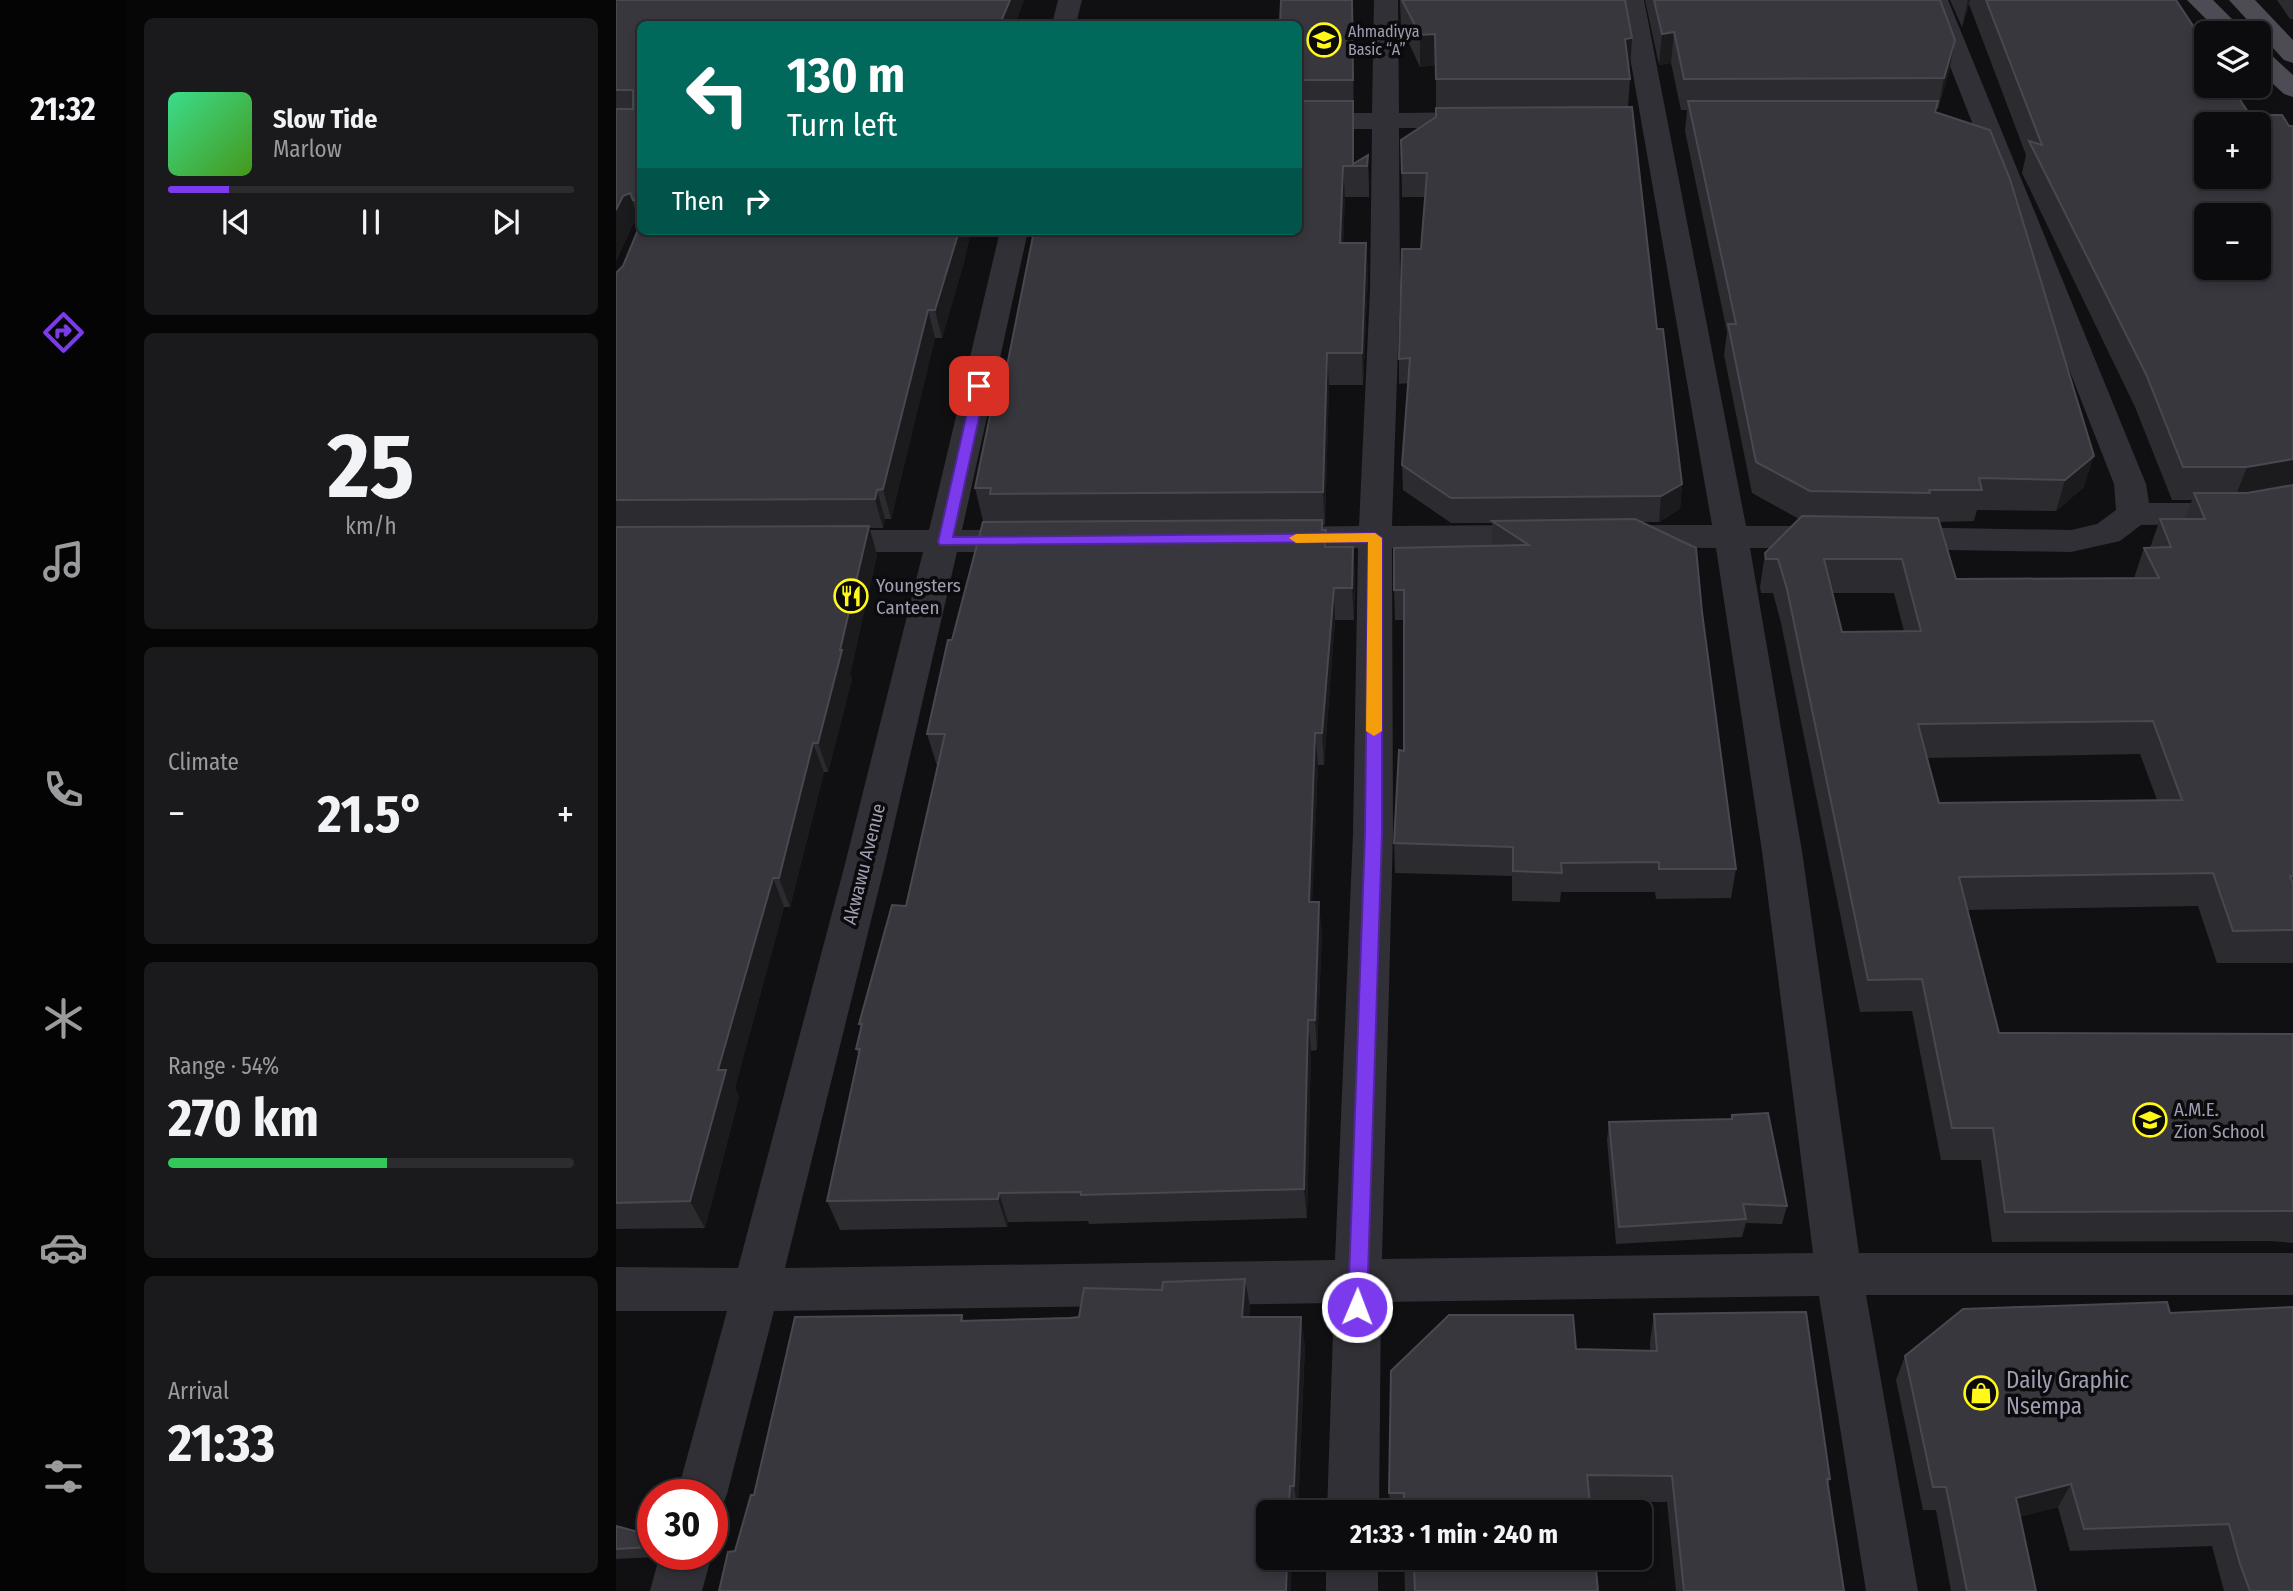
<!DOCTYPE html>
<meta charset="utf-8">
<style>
:root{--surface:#0c0b0d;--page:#1a191b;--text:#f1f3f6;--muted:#9a9b9d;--line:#2c2b2e;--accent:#7c3aed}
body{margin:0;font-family:"Fira Sans Condensed",sans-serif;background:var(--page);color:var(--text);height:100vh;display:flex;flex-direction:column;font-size:26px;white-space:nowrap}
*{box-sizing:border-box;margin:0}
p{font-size:23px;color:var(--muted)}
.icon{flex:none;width:38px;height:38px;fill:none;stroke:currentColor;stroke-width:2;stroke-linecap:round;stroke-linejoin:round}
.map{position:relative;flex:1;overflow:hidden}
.side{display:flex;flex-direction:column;gap:18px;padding:18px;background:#070607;width:490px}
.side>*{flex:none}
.guide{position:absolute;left:21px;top:21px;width:665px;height:214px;border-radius:10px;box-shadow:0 4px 10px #0003,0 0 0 2px var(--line);background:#00695c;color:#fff;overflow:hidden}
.fabs{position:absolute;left:1578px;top:21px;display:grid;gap:14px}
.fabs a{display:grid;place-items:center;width:77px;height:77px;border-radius:10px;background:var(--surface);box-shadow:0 4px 10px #0003,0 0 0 2px var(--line);font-size:35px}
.speed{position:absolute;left:21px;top:1479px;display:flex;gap:14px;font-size:35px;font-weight:700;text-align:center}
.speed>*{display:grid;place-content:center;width:91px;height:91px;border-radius:50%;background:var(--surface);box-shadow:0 4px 10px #0003,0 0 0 2px var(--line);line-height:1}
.speed .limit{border:10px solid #d22;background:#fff;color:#111}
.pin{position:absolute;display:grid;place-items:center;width:60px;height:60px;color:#fff;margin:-30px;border-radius:14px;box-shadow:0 4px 10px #0006}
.me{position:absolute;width:77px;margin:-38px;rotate:1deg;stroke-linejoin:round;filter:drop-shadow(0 0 5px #0008)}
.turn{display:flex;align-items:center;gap:24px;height:147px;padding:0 35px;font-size:32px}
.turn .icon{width:91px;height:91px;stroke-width:2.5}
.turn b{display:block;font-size:49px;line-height:60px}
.then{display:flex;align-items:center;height:66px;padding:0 35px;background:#0003;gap:14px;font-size:26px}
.big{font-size:52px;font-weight:700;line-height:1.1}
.side .card{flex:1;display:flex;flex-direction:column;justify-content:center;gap:10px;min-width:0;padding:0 24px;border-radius:10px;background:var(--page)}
.side .dial{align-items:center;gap:0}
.dial b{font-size:91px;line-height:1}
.song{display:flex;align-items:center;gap:21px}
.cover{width:84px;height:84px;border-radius:10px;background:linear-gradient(135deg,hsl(150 70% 55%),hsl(100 70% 35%))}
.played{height:7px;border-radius:4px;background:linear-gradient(90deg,var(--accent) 15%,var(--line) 15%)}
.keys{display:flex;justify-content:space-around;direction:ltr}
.heat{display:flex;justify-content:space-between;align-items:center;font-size:38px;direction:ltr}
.charge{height:10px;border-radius:5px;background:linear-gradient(90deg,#34c759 54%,var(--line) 0)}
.trip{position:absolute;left:640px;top:1500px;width:396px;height:70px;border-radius:10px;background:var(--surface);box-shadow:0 4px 10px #0003,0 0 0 2px var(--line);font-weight:700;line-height:70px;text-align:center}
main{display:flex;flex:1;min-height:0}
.menu{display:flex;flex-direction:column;width:126px;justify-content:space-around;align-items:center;background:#050405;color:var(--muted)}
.menu .icon{width:49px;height:49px}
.menu .selected{color:var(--accent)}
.menu b{font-size:32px;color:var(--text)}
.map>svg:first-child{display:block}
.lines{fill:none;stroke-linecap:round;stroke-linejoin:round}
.minor{fill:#313036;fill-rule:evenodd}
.major{fill:#4d4c55;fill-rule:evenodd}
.wall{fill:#2c2b2f;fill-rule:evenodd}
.shaded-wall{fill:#1b1a1d}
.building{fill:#38373d;stroke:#484850;stroke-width:2;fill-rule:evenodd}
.route{fill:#7c3aed;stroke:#51269a;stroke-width:2}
.slow{fill:#f59e0b}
.labels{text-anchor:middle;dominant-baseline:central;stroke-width:7;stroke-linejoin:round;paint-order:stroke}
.far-poi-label{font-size:16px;fill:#9f9fb3;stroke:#0b0a0c;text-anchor:start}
.poi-label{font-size:19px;fill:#9f9fb3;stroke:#0b0a0c;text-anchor:start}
.street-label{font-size:19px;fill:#9f9fb3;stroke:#0b0a0c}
.near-poi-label{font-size:23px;fill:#9f9fb3;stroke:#0b0a0c;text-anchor:start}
</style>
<main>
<nav class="menu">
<b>21:32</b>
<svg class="icon selected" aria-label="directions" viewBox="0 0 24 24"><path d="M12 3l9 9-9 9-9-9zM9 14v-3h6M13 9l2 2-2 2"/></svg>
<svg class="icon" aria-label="music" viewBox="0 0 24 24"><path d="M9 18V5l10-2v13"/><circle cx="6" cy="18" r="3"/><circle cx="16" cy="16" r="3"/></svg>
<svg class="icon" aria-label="phone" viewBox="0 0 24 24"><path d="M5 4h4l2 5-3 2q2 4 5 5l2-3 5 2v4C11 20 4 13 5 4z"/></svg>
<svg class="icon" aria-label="climate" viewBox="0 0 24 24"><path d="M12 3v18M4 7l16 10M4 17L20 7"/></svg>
<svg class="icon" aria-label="car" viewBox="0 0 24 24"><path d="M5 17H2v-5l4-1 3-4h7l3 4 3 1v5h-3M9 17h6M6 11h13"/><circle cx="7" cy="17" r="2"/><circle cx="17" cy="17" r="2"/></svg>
<svg class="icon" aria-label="filters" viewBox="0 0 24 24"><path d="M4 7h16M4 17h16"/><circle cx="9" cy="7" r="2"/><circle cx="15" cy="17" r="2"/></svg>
</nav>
<section class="side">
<div class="card">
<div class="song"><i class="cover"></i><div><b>Slow Tide</b><p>Marlow</p></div></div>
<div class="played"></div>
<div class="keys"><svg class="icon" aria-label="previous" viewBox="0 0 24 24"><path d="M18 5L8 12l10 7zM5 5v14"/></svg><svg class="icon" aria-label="pause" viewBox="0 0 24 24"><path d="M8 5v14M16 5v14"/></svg><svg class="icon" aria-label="next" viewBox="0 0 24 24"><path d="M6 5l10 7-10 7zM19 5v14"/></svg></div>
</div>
<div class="card dial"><b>25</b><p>km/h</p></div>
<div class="card"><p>Climate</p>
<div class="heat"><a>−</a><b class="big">21.5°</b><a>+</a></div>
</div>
<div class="card"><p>Range · 54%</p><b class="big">270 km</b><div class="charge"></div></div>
<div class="card"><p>Arrival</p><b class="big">21:33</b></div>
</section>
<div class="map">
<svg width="1677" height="1591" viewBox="0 0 1677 1591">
<rect width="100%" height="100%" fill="#100f11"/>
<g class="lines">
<g class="minor">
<polygon points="442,0 466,0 460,24 436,24"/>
<polygon points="758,0 782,0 783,113 867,112 876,114 880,120 876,126 867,128 783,128 784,289 776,526 929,525 941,528 946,536 941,544 929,547 776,548 777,833 766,1259 1197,1253 1146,851 1100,548 1000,547 988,544 983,536 988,528 1000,525 1096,525 1004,0 1028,0 1130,526 1219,526 1231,529 1236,537 1231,545 1219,548 1134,548 1186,851 1243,1253 1677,1253 1677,1295 1250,1295 1302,1591 1250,1591 1203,1296 765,1302 763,1512 711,1512 718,1303 158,1311 111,1494 104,1512 96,1515 96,1494 61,1494 111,1311 0,1311 0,1267 122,1268 229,864 307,552 205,552 193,549 188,541 193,533 205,530 313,530 384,231 412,231 346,530 414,530 426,533 431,541 426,549 414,552 341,552 269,864 169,1268 719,1260 737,833 742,548 660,549 648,546 643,538 648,530 660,527 743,526 754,289 756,129 682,129 682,113 756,113"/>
<polygon points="1308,0 1332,0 1530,484 1533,503 1618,503 1677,492 1677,514 1618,524 1525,525 1504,541 1455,552 1276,549 1264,546 1259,538 1264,530 1276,527 1455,530 1481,524 1500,510 1498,484"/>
<polygon points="44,1554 96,1554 86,1591 34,1591"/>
<rect x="710" y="1558" width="52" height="33"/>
</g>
<g class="major">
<polygon points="1571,0 1597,0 1630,33 1604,33"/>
<polygon points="1613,0 1639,0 1677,40 1677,63 1668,60"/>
<polygon points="1643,49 1652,52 1677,75 1677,97 1668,94 1643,71"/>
</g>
</g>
<g class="wall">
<polygon points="0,0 408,0 399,24 24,24 24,224 23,221 17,224 0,261"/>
<polygon points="665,0 737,0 738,163 752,155 753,186 753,197 729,197 727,243 750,243 752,274 747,385 713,385 709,525 706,525 707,530 710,530 712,547 737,547 739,579 738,620 719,620 708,765 702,765 696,902 706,933 701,1050 695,1051 691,1218 473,1224 472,1221 392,1222 391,1227 224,1230 211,1201 243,1056 240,1049 245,1029 243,1024 290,906 322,766 321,766 311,734 336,640 380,522 380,521 367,521 359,488 383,406 682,231 682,24"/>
<polygon points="784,0 1009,0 1016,38 1013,70 1014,79 1012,107 1041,329 1066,484 1064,509 1043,522 1024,522 1086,612 1120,869 1115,898 1040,899 1039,892 945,892 944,902 896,901 896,876 779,873 778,843 788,751 788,620 779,620 778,590 876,546 876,523 835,523 787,490 786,465 792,383 783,384 783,359 805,249 809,197 786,197 785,140 820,117 820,65 804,67 785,26"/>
<path d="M1029 0H1324L1339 40 1333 71 1322 109H1320V112L1468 487 1440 511 1361 510 1358 521 1323 522 1340 579 1518 578 1528 548H1534L1544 519H1569L1576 500H1556L1519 407 1406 173 1410 155 1353 4 1346 27 1334 0H1560L1634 115 1673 126H1677V963H1601L1582 906 1351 910 1383 1033 1677 1034V1243L1654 1241 1376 1242 1365 1160H1325L1296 1011 1244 1012 1165 623 1157 593H1145L1144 587 1149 553 1183 519 1136 493 1108 355 1111 332 1069 131 1071 110H1065L1055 63 1043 65ZM1216 593H1278L1288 631 1226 632ZM1524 754 1541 800 1323 803 1311 758Z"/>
<polygon points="1661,0 1677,0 1677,19 1674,19"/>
<polygon points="24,231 355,231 348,262 326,338 319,338 275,519 269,519 267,528 253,528 261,555 234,674 236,679 212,772 208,772 174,907 168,907 119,1088 123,1097 89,1228 0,1229 0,273 7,266"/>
<polygon points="1116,1115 1171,1206 1166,1224 1130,1223 1126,1237 1000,1244 991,1140 993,1122 1115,1119"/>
<polygon points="629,1279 634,1307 633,1317 689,1345 682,1511 653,1512 119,1551 138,1495 346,1315 348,1320 463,1317 546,1290"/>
<polygon points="1554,1313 1677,1591 1608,1591 1596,1546 1454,1551 1442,1507 1404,1517 1420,1591 1335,1591 1320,1510 1307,1510 1280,1380 1289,1356"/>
<polygon points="1038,1314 1214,1479 1212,1485 1228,1591 1060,1591 1051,1502 974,1502 975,1512 775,1512 773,1493 960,1349 1034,1351 1034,1342"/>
<polygon points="0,1526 37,1536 37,1554 42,1554 40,1557 0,1559"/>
<polygon points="788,1558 982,1591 789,1591"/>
</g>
<g class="shaded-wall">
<polygon points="394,0 408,0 399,24 384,24"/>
<polygon points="736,0 737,0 738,110 737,80"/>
<polygon points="1352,0 1354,0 1346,27"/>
<polygon points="1058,32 1055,63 1043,65 1046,34"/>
<polygon points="819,34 820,65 804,67 804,35"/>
<polygon points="1016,38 1014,70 1007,71 1009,39"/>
<polygon points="1339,40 1333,71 1322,109 1328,78"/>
<polygon points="737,101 738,132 738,166 737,166"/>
<polygon points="727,166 729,197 726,275 724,243"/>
<polygon points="14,193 23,221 17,224 0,261 0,210 7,196"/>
<polygon points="343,231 355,231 348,262 326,338 319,310"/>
<polygon points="750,243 752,274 747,385 746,353"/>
<polygon points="312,310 319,338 275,519 267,489"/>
<polygon points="711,353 713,385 709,525 707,492"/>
<polygon points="1478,456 1468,487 1440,511 1449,480"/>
<polygon points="1677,459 1677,490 1618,500 1631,467"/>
<polygon points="1066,484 1064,509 1043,522 1045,496"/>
<polygon points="261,490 269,519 267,528 259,499"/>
<polygon points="253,526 261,555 234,674 236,679 212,772 202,743"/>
<polygon points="737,547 739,579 738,620 736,588"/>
<polygon points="718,588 719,620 708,765 706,733"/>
<polygon points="699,733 702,765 695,933 693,902"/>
<polygon points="197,743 208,772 174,907 163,878"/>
<polygon points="157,878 168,907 119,1088 123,1097 89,1228 74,1201 102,1070"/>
<polygon points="703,902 706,933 701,1050 699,1020"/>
<polygon points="692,1020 695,1051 691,1218 688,1189"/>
<polygon points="383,1193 392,1222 391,1227 382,1199"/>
<polygon points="629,1279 634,1307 631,1345 626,1317"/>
<polygon points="685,1317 689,1345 682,1511 678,1486"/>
<polygon points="1455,1484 1442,1507 1388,1521 1400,1498"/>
<polygon points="674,1486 678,1512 673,1512"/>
<polygon points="35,1542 37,1545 37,1553 33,1547"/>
<polygon points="671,1558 676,1558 675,1591 670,1591"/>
</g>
<g class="building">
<polygon points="0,0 394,0 384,24 24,24 24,201 17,200 14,193 7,196 0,210 0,109 17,109 17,90 0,90"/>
<polygon points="665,0 736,0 737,80 682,80 682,24 664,24"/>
<polygon points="786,0 1009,0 1016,38 1009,39 1014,79 820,79 819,34 804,35"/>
<polygon points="1038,0 1324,0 1339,40 1328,78 1068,79 1058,32 1046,34"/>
<path d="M1370 0H1560L1591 47V86H1615L1634 115H1666L1673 126H1677V459L1631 467H1567L1530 374 1413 141 1426 145ZM1591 124H1643V177H1591ZM1591 215H1643V268H1591Z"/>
<polygon points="682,101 737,101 737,164 752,155 751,166 727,166 724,243 750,243 746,353 711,353 707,492 374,494 375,488 359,488 376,406 383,406 418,231 682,231"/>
<polygon points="1072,101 1322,101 1319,112 1374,130 1394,179 1478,456 1449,480 1363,478 1366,490 1313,490 1314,493 1194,491 1140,462 1112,324 1120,324"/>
<polygon points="1016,107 1041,329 1047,329 1066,484 1045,496 835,498 786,465 794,358 783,359 786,249 805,249 811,173 786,173 785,140 820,117 820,108"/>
<polygon points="24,225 24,231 343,231 319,310 312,310 267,489 261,490 259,499 0,500 0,273 7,266"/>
<path d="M1677 485V876H1674L1677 883V930L1617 931 1597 873 1343 877 1383 1033 1677 1034V1211L1389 1212 1377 1128H1336L1306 979 1252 980 1171 589 1162 559H1150L1149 553 1186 516 1322 518 1340 579 1543 578 1528 548 1555 547 1544 519H1589L1578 493H1631ZM1208 559H1286L1305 631 1226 632ZM1537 721 1566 800 1323 803 1302 724Z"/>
<polygon points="1019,519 1080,548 1086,612 1120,869 1043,869 1043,862 945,863 946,873 897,871 897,847 778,843 783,750 788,751 788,590 778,590 778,548 913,545 876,521"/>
<polygon points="706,520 706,530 710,530 709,547 737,547 736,588 718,588 706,733 699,733 693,902 703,902 699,1020 692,1020 688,1189 465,1195 465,1192 383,1193 382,1199 211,1201 244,1049 240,1049 246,1024 243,1024 276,905 290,906 329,734 311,734 332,640 336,640 367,522"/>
<polygon points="253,526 224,650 226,650 202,743 197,743 163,878 157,878 102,1070 110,1070 74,1201 0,1203 0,527"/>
<polygon points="1152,1113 1171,1206 1127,1204 1130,1219 1003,1227 993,1122 1116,1119 1116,1115"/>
<polygon points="629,1279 626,1317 685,1317 678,1486 674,1486 673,1512 653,1512 653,1558 671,1558 670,1591 103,1591 112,1552 119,1551 135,1495 138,1495 179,1317 346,1315 345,1321 454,1318 463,1317 468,1288 546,1290 547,1282"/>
<polygon points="1551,1302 1554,1313 1677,1307 1677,1591 1634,1591 1624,1564 1613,1524 1468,1529 1455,1484 1400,1498 1420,1591 1351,1591 1330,1487 1317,1487 1289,1356 1347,1309"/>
<polygon points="1190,1312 1214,1479 1211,1479 1228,1591 1068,1591 1056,1476 971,1475 975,1512 788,1512 788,1493 773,1493 775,1371 833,1315 957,1315 960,1349 1041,1351 1038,1314"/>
<polygon points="0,1526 37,1536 37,1542 35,1542 33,1547 0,1549"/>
<polygon points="788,1558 979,1558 982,1591 799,1591 798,1566 788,1567"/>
</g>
<polygon class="route" points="363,383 370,386 337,537 759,533 766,538 766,833 751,1307 748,1313 741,1316 735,1313 732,1307 749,833 752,542 324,545 322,542 357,386"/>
<polygon class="slow" points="759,533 766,538 766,731 758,736 750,731 752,542 680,543 673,538 680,534"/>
<defs>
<symbol id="school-ring" viewBox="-11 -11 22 22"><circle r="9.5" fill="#0b0a0c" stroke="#fff819" stroke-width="1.5"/><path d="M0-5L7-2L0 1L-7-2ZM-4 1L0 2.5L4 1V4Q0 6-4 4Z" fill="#fff819"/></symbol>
<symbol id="restaurant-ring" viewBox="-11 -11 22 22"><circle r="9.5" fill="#0b0a0c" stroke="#fff819" stroke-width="1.5"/><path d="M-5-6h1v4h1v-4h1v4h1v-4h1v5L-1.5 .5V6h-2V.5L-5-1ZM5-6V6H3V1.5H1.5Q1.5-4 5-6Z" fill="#fff819"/></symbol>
<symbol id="shop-ring" viewBox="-11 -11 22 22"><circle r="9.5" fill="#0b0a0c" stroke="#fff819" stroke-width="1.5"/><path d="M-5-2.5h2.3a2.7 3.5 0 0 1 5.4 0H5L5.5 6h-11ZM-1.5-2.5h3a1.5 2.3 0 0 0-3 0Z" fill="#fff819"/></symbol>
</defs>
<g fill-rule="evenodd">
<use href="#school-ring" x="689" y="21" width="38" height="38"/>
<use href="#restaurant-ring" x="216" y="577" width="38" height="38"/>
<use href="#school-ring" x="1515" y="1101" width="38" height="38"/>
<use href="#shop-ring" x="1346" y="1374" width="38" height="38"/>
</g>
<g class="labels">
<g class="far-poi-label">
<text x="732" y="31">Ahmadiyya<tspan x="732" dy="18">Basic “A”</tspan></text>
</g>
<g class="poi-label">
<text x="260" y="585">Youngsters<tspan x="260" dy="22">Canteen</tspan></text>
<text x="1558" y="1109">A.M.E.<tspan x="1558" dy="22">Zion School</tspan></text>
</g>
<g class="street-label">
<text transform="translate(248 864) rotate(-76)">Akwawu Avenue</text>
</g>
<g class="near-poi-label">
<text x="1390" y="1380">Daily Graphic<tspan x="1390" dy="26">Nsempa</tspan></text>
</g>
</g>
</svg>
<div class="fabs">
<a><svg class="icon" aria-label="layers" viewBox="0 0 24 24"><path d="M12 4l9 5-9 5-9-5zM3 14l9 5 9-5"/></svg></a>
<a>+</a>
<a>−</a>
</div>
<div class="speed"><div class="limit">30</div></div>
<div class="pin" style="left:363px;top:386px;background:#d93025"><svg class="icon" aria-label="arrive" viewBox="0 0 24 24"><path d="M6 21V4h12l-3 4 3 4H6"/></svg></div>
<svg class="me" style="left:741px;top:1307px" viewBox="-20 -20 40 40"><circle r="17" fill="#7c3aed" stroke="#fff" stroke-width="3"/><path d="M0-11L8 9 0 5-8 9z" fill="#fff"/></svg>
<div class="trip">21:33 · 1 min · 240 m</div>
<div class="guide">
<div class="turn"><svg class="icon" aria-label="left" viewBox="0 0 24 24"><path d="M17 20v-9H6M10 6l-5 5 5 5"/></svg><div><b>130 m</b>Turn left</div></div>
<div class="then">Then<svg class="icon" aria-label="right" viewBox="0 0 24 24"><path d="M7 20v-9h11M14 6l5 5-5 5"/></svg></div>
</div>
</div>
</main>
